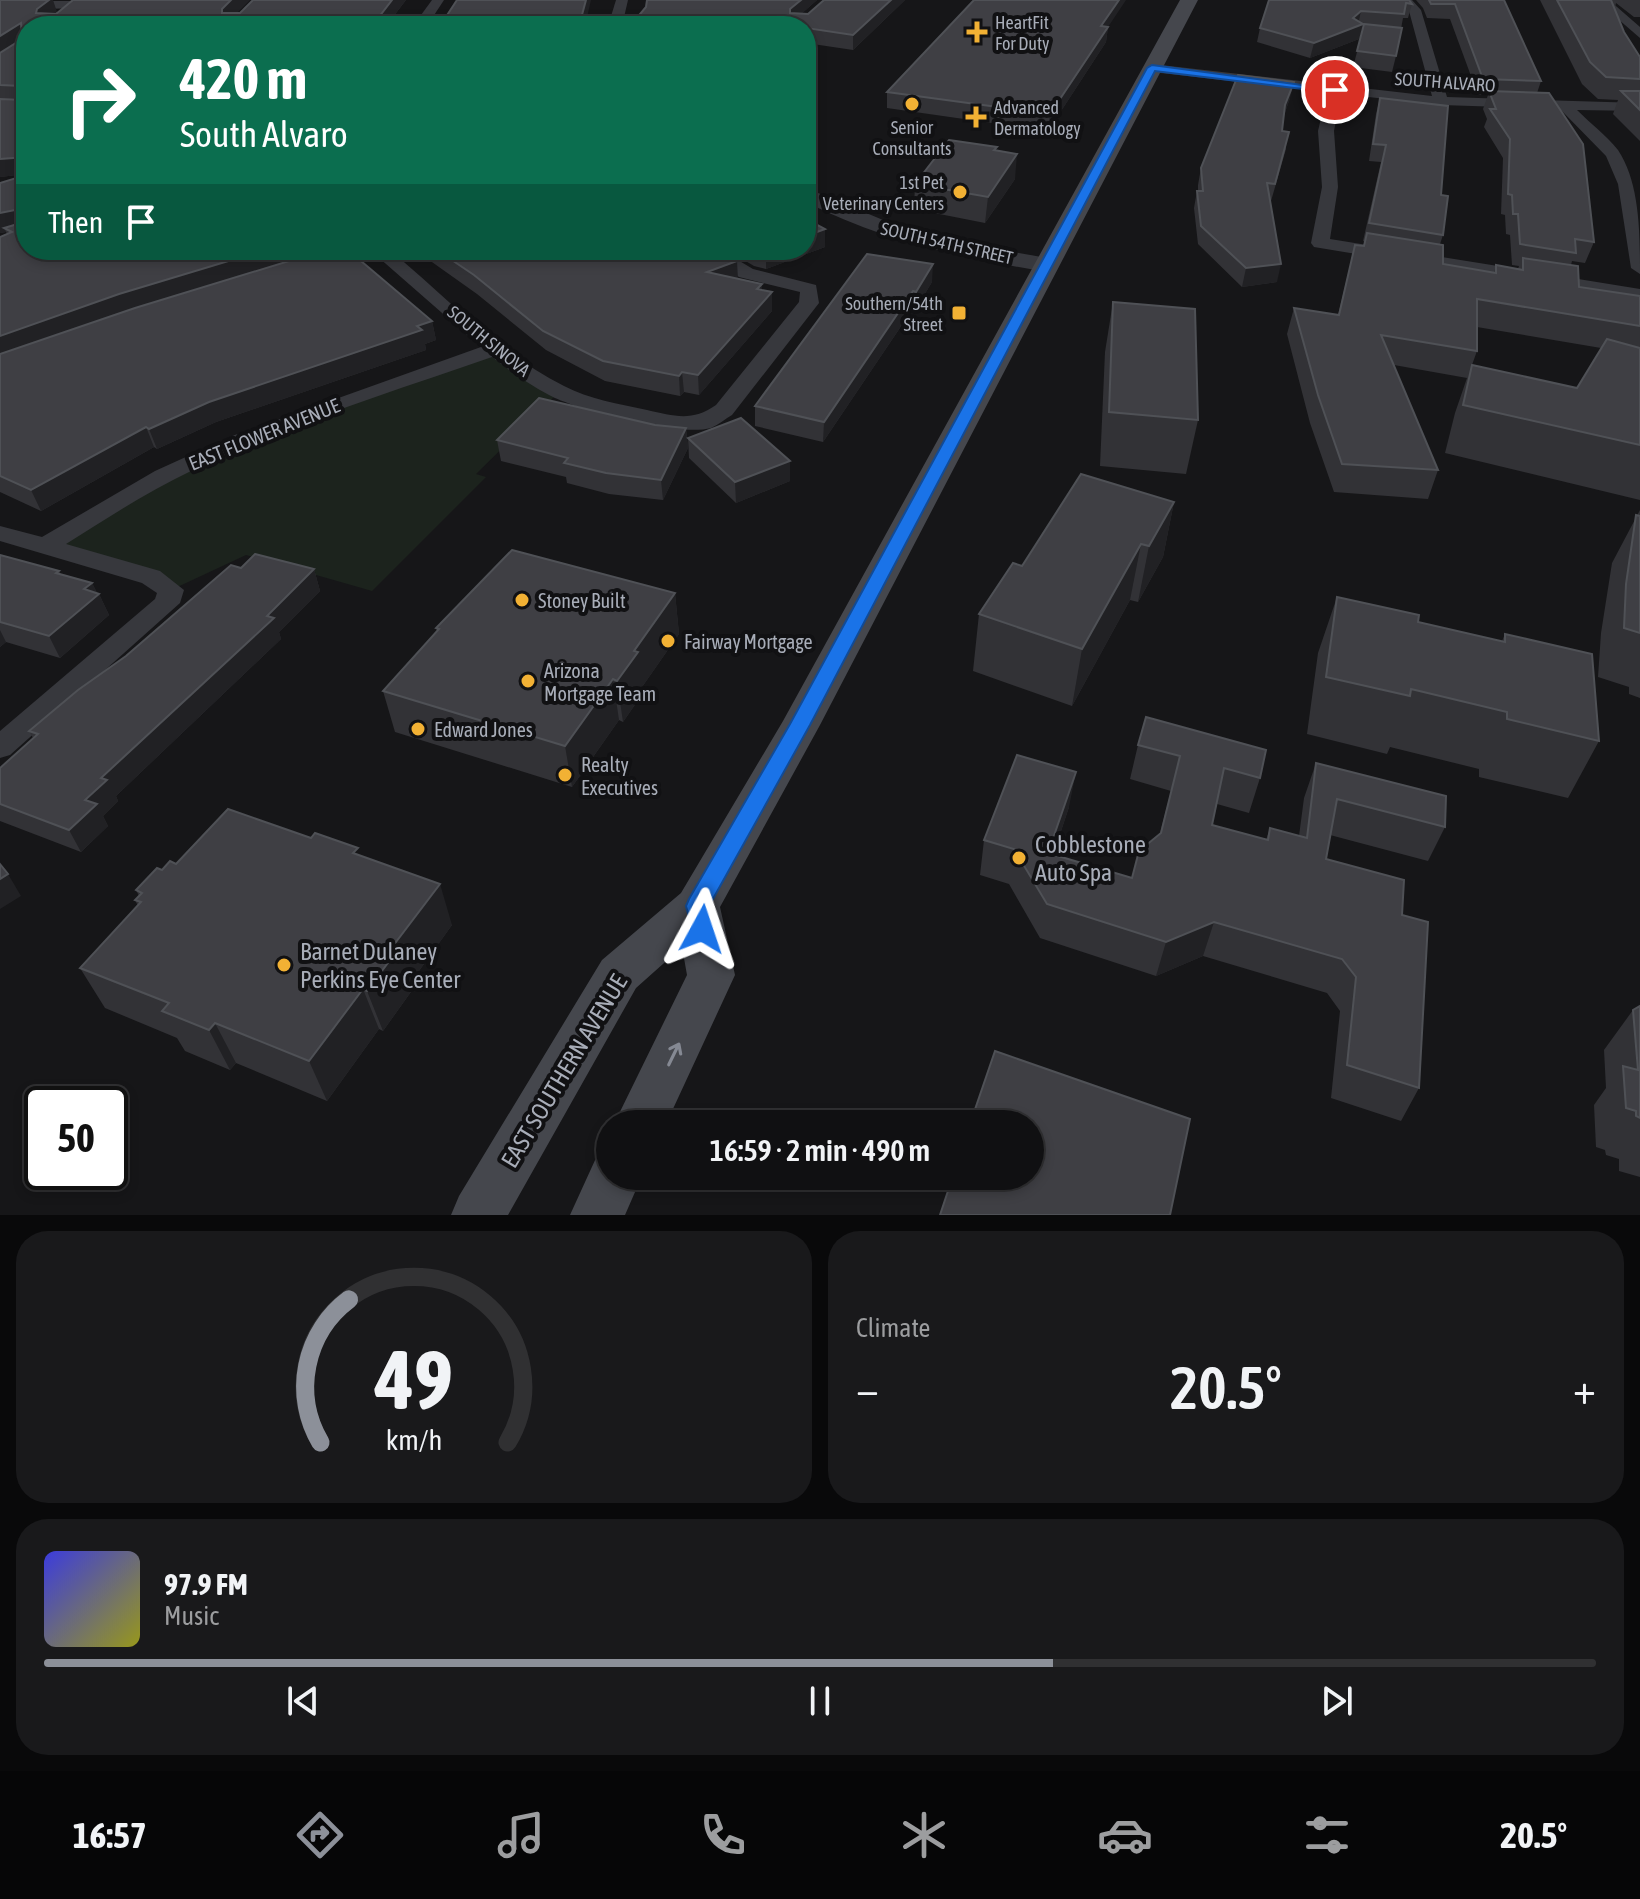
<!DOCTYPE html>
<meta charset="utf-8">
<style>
:root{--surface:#101012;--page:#19191b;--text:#f1f3f6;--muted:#9c9d9f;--line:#303032;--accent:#8c9099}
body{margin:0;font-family:"Asap Condensed",sans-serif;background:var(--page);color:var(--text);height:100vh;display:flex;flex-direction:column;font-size:30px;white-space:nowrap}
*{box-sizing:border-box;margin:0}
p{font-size:26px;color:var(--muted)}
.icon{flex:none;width:44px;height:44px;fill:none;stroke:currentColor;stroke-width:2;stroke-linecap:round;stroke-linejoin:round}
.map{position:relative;height:1215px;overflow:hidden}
.panel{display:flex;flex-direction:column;gap:16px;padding:16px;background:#09090a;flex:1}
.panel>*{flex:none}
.guide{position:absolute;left:16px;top:16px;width:800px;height:244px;border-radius:32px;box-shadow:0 4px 12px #0003,0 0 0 2px var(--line);background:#0b6e4f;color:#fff;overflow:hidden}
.speed{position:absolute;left:24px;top:1086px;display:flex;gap:16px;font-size:40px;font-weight:700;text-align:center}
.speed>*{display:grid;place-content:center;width:104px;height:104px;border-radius:50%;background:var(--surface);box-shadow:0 4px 12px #0003,0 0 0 2px var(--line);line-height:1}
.speed .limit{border:4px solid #111;border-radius:12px;background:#fff;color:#111}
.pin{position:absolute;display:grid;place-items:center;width:68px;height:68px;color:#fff;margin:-34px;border:4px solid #fff;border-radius:50%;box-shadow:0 2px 8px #0007}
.me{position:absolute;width:88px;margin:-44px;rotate:5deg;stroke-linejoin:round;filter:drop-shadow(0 0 6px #0008)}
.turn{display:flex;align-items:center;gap:28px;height:168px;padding:0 32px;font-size:36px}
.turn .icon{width:104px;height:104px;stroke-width:2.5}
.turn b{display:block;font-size:56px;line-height:68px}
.then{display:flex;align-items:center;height:76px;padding:0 32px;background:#0003;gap:16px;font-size:30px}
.big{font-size:60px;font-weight:600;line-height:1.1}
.panel .card{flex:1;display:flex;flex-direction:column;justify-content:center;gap:12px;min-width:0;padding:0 28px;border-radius:32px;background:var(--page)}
.panel .dial{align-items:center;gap:0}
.dial svg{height:208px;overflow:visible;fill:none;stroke:var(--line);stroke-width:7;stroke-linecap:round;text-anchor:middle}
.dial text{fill:var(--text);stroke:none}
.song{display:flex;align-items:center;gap:24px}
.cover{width:96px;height:96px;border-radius:12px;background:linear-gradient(135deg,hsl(240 70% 55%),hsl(60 70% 35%))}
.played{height:8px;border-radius:4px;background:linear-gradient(90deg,var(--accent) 65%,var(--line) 65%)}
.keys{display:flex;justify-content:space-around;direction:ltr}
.heat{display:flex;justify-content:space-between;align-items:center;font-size:44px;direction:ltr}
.panel .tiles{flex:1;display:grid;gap:16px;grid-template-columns:1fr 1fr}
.card:last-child{grid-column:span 2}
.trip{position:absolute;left:596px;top:1110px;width:448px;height:80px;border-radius:40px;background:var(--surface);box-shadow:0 4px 12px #0003,0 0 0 2px var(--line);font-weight:600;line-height:80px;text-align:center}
.tab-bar{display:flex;height:128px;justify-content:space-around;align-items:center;background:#060607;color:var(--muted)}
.tab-bar .icon{width:56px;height:56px}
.tab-bar .selected{color:var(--accent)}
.tab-bar b{font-size:36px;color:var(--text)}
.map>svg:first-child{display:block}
.green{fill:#1c231d}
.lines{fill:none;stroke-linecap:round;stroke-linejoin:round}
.minor{fill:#37383d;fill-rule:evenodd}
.tertiary{fill:#37383d;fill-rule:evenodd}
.secondary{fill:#45474d;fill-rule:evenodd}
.wall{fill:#323236;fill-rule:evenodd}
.shaded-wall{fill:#212124}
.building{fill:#3f3f44;stroke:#4f5156;stroke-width:2}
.oneway{stroke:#858993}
.route{fill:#1a73e8;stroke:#114b97;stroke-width:2}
.poi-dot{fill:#f2b134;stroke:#111113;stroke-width:3}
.labels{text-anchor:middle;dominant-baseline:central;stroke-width:8;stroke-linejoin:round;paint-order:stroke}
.far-poi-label{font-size:18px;fill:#a8adb8;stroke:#111113;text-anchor:start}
.far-street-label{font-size:18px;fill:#a8adb8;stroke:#111113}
.street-label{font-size:20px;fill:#a8adb8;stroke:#111113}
.poi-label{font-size:20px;fill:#a8adb8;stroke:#111113;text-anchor:start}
.near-poi-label{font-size:24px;fill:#a8adb8;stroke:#111113;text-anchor:start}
.near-street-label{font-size:24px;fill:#a8adb8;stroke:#111113}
</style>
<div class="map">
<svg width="1640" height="1215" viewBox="0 0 1640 1215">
<rect width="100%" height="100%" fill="#161618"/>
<polygon class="green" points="495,349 559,392 476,474 486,477 372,591 246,555 171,590 46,546 204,456"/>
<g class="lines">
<g class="minor">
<polygon points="432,0 444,0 427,26 413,26"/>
<polygon points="616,0 628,0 622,26 608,26"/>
<path d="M1399 0H1412L1421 10 1447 97 1640 103V111L1577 110C1590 123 1606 135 1618 150 1640 183 1640 234 1640 274L1631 268 1618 184 1606 156 1560 109 1441 105 1341 94 1334 131 1338 187 1330 239 1640 289V301L1314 247 1311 243 1322 187 1318 131 1327 92 1152 72 1145 68 1152 64 1432 96 1409 11Z"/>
<polygon points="1596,0 1609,0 1640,27 1640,38"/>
<polygon points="79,1 83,2 83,8 40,9 34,5 40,1"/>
<polygon points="341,250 369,250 366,254 318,268 309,263 312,259"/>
<path d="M370 250H390C445 296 499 354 564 386 589 399 619 404 647 410 674 416 692 422 716 405L799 302 800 292 739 277 699 250H721L753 269 816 285 819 303 732 415C725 419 718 425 711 428 678 437 579 411 549 395 528 384 510 371 492 357 392 392 289 423 193 470 149 491 107 518 66 544L160 571 184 590 180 603 10 755 0 758V731L155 599 157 593 142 583 0 541V526L42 537 155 471 232 436 481 347Z"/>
</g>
<path class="tertiary" d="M806 188 900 227 953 241 1047 258 1055 260 1058 265 1055 270 1047 272C964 258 882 241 806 202Z"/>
<g class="secondary">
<polygon points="1180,0 1198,0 820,725 720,907 735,975 666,1124 614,1124 687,975 682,947 636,988 508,1215 451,1215 459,1196 602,960 681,893 783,721"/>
<polygon points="610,1152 610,1176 642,1176 625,1215 570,1215 596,1158"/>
</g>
</g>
<g class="wall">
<polygon points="0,0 57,12 236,13 406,0 386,26 26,26 26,174 0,177"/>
<polygon points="647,0 817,0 801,14 808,14 905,0 853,50 806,43 806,26 630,26 646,7"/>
<polygon points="1269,0 1412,4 1408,18 1403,18 1396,56 1392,72 1353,67 1364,26 1362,26 1359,39 1310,58 1257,42 1260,28"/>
<path d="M1416 0H1504L1541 81 1537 93 1594 242 1585 263 1572 261 1571 265 1579 287 1640 296V500L1445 453 1455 413 1467 378 1394 365 1438 470 1428 499 1334 492 1310 423 1287 334 1294 308 1338 315 1355 245 1363 246 1365 242 1363 241 1381 162 1369 161 1376 114 1380 98 1441 195 1443 235 1440 244 1443 264 1494 272 1496 265 1518 269 1519 266 1512 265 1510 235 1506 234 1505 215 1501 214 1503 158 1484 127 1487 119 1483 109 1488 95H1478L1450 19 1427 18 1423 8ZM1477 327 1601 348 1577 388 1472 365 1477 351Z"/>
<polygon points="1540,0 1640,0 1640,17 1634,17 1616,3 1615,8 1624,32 1640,57 1640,141 1613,114 1618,100 1598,99 1582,84"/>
<polygon points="1108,27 1106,42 1048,131 887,108 887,92"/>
<polygon points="1290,98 1284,115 1282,131 1286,149 1271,201 1270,201 1277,282 1242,287 1198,244 1194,208 1197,191 1198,191 1198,185 1201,168"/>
<polygon points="997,147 996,150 1015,179 985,223 914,209 915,184"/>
<polygon points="26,175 432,321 436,340 425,344 426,350 216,422 157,449 154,447 41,511 0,492 0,237 7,234 6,232 0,233"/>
<polygon points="825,229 825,247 766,269 754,266 727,250 806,250"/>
<polygon points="415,250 720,250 738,279 762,290 772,292 772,311 699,395 684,392 680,396 605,381 546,350 477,294"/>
<polygon points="867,254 932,282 915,310 912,310 823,442 755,426 755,406"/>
<polygon points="1113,302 1198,420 1186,474 1100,466 1105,352"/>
<polygon points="655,425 686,428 688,448 663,500 609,494 567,483 566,477 501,461 497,440"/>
<polygon points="688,438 790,461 790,481 736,503 689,458"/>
<polygon points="1174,502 1163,557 1138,602 1130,600 1072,706 973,671 979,614 1022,566"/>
<polygon points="1640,510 1640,698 1629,694 1629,687 1598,677 1601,633 1612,563"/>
<polygon points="0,555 59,571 61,575 92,583 97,593 99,594 109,615 60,658 6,642 0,647"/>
<polygon points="241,568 314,569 320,591 279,632 281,639 116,796 118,801 103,816 108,826 81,852 0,821 0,768 33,738 29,731"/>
<polygon points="675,593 679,634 642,687 643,693 623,722 619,720 572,787 395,732 383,691 437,631 436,628"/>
<polygon points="1337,597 1418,622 1502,641 1505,634 1599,741 1568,798 1479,777 1479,769 1390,747 1387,754 1307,734 1318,653"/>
<polygon points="1138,745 1260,778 1249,813 1217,804 1212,825 1266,840 1270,828 1299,836 1304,798 1316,763 1445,827 1428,861 1330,835 1326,859 1402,915 1419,1088 1401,1121 1331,1098 1340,1011 1327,993 1203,956 1156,976 1040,938 1009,884 980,875 984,840 1069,807 1053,855 1132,878 1160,833 1171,791 1130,779"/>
<polygon points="361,856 452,925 411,982 413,989 383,1031 379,1029 327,1101 236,1063 230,1070 185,1051 177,1038 105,1008 80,968 138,906 135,900 139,896 136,890 176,864"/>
<polygon points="1640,1006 1640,1177 1619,1171 1619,1159 1606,1155 1605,1150 1596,1147 1594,1105 1606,1088 1604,1050 1633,1010"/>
</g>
<g class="shaded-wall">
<polygon points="49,0 53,0 57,12 42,24 36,13 37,9"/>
<polygon points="231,0 250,0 226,24 222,13 222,9"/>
<polygon points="392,0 406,0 386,26 372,26"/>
<polygon points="586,0 591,0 585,26 579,26"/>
<polygon points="801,0 817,0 790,24 790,9"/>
<polygon points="891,0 905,0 853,50 853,35"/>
<polygon points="1119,0 1126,0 1108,27 1106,42 1048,131 1050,114 1101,26"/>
<polygon points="1361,11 1358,25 1363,24 1359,39 1310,58 1314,43 1353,18"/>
<polygon points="727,18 728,26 718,26"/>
<polygon points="21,23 26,37 0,54 0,36"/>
<polygon points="1294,82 1290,98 1282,122 1285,105"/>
<polygon points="1017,154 1015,179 985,223 988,197"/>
<polygon points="26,157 26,174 0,177 0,159"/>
<polygon points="20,209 26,222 4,228 6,232 0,233 0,213"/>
<polygon points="825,229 825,247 766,269 766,251 806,250 806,236"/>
<polygon points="265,250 330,250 0,358 0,336 119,294"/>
<polygon points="737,261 738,280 707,272"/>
<polygon points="933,264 932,282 915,310 916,292"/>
<polygon points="1281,264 1277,282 1242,287 1246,268"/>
<polygon points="762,284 762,302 772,292 772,311 699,395 698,375 757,289"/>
<polygon points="913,291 912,310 823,442 824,422"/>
<polygon points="432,321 436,340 425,344 426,350 216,422 157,449 149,429 209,402"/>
<polygon points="682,372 684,392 680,396 679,376"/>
<polygon points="146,427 154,447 41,511 31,490"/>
<polygon points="686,428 688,448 663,500 661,480"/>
<polygon points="790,461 790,481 736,503 735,482"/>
<polygon points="1174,502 1163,557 1138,602 1149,546"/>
<polygon points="1141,544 1130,600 1072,706 1082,649"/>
<polygon points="314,569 320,591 279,632 281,639 116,796 118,801 103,816 108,826 81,852 69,830 85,800 101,778"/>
<polygon points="92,583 98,595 99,594 109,615 60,658 49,636 84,589"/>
<polygon points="675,593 679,634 642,687 643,693 623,722 617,681 634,651"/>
<polygon points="0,630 6,642 0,647"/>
<polygon points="613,679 619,720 572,787 565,746"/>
<polygon points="1076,772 1069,807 1042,888 1048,853"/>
<polygon points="8,874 21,896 0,909 0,879"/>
<polygon points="440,884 452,925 411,982 413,989 383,1031 367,991 393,946"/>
<polygon points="1214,922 1203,956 1156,976 1166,942"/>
<polygon points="363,989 379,1029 327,1101 309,1061"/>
<polygon points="215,1023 236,1063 230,1070 209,1030"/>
</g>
<g class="building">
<polygon points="0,0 49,0 37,9 36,13 56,14 73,0 231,0 222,9 222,13 240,13 253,0 392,0 372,26 26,26 26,157 0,159 0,99 22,100 22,86 0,85 0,53 22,39 21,23 0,36"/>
<polygon points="457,0 586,0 579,26 440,26"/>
<polygon points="647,0 801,0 790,9 790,13 808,14 824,0 891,0 853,35 806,28 806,26 787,26 727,18 718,26 630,26 646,7"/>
<polygon points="974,0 1119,0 1101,26 1108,27 1050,114 887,92"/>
<polygon points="1269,0 1409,0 1412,4 1406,3 1404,14 1361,11 1353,18 1363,24 1314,43 1260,28"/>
<polygon points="1429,0 1504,0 1541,81 1483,79 1455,4 1431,4"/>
<polygon points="1557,0 1611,0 1624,32 1640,57 1640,79 1606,77 1590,62"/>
<polygon points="1364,24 1402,28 1396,56 1357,51"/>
<polygon points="1238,75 1294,82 1285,105 1282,131 1289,132 1275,184 1267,183 1281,264 1246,268 1201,226 1197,191 1203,191 1201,168"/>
<polygon points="1489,91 1549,93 1583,144 1594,242 1575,239 1576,253 1520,244 1518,214 1513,214 1512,195 1508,194 1510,139 1490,109 1496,109"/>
<polygon points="1621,91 1640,91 1640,110"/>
<polygon points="1380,98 1448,106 1441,195 1448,196 1443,235 1369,223 1386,145 1373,144"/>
<polygon points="949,140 997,147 994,150 1017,154 988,197 915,184"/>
<polygon points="26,175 26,250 265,250 119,294 0,336 0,237 12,232 4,228 21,223 20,209 0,213 0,183"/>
<polygon points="806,219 825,229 806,236"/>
<polygon points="1367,233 1443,245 1443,264 1496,273 1496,265 1523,270 1523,258 1578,266 1579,287 1640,296 1640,326 1477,299 1477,351 1381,335 1438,470 1342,464 1318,395 1294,308 1339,315 1355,245 1364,246"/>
<polygon points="325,250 348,250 432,321 417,326 422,330 209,402 149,429 146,427 31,490 0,476 0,354 135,308"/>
<polygon points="437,250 720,250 737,261 707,272 762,284 757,289 772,292 698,375 682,372 679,376 603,361 543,331 474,275"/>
<polygon points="867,254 933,264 916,292 913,291 824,422 755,406"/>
<polygon points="1113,302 1195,309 1198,420 1109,412"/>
<polygon points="1607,339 1640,348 1640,445 1463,405 1472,365 1577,388"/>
<polygon points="539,398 655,425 686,428 661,480 606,473 564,463 568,458 497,440"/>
<polygon points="741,418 790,461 735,482 688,438"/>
<polygon points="1081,474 1174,502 1149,546 1141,544 1082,649 979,614 1013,563 1022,566"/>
<polygon points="1636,515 1640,516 1640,633 1624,628 1626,584"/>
<polygon points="512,550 675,593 634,651 638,652 617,681 613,679 565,746 383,691 439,629 436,628"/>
<polygon points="255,554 314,569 267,616 274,618 101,778 107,780 85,800 97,804 69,830 0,804 0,768 38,734 29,731 78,690 126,656 231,565 241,568"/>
<polygon points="0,555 59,571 56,573 92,583 84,589 99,594 49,636 0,622"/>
<polygon points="1337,597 1419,615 1418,622 1505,642 1505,634 1592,654 1599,741 1507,719 1507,712 1411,689 1410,696 1326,677"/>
<polygon points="1146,717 1266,750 1260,778 1224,768 1212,825 1268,840 1270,828 1307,838 1316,763 1446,796 1445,827 1337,799 1326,859 1404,880 1402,915 1428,922 1419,1088 1347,1065 1356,977 1342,959 1214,922 1166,942 1047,904 1014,849 984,840 1017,755 1076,772 1048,853 1132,878 1139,851 1161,833 1180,756 1138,745"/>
<polygon points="228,809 311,838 315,833 358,848 353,853 440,884 393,946 399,948 367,991 363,989 309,1061 215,1023 209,1030 162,1011 169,1003 80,968 141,902 135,900 142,893 136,890 157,868 162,870 170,861 176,864"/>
<polygon points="0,864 8,874 0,879"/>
<polygon points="1640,1006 1640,1118 1636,1116 1636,1111 1626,1108 1623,1066 1638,1070 1633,1010"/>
<polygon points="995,1051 1190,1119 1170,1215 940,1215 953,1176 1030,1176 1030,1124 970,1124"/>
</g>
<defs><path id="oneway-shaft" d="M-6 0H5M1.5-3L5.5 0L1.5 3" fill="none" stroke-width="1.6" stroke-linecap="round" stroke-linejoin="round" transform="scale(2)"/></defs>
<use class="oneway" href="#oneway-shaft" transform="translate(674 1054) rotate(-64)"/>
<polygon class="route" points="1152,65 1340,90 1335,93 1155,71 810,725 709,906 714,929 710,936 702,939 694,936 686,906 689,899 790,724 1147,68"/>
<g class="poi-dot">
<path d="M973 20h8v8h8v8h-8v8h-8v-8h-8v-8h8z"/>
<circle cx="912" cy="104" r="8"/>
<path d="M972 105h8v8h8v8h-8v8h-8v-8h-8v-8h8z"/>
<circle cx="960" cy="192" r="8"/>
<rect x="951" y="305" width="16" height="16" rx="4"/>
<circle cx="522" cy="600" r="8"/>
<circle cx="668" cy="641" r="8"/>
<circle cx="528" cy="681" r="8"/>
<circle cx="418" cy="729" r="8"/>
<circle cx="565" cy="775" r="8"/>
<circle cx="1019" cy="858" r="8"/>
<circle cx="284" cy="965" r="8"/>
</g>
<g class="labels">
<g class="far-poi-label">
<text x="995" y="22">HeartFit<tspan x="995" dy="21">For Duty</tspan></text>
<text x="994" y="107">Advanced<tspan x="994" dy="21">Dermatology</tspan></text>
<text x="912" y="127" text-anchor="middle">Senior<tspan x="912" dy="21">Consultants</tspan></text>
<text x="944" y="182" text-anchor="end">1st Pet<tspan x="944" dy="21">Veterinary Centers</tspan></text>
<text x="943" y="303" text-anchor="end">Southern/54th<tspan x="943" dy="21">Street</tspan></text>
</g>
<g class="far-street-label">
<text transform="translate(1445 82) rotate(4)">SOUTH ALVARO</text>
<text transform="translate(947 243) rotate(13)">SOUTH 54TH STREET</text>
<text transform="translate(489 341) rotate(39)">SOUTH SINOVA</text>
</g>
<g class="street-label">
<text transform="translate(264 434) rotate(-22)">EAST FLOWER AVENUE</text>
</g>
<g class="poi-label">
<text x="538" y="600">Stoney Built</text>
<text x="684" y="641">Fairway Mortgage</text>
<text x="544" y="670">Arizona<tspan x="544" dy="23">Mortgage Team</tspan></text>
<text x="434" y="729">Edward Jones</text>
<text x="581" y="764">Realty<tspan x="581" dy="23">Executives</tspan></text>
</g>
<g class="near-poi-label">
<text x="1035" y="844">Cobblestone<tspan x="1035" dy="28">Auto Spa</tspan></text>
<text x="300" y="951">Barnet Dulaney<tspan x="300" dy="28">Perkins Eye Center</tspan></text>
</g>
<g class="near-street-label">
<text transform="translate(564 1071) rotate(-59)">EAST SOUTHERN AVENUE</text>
</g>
</g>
</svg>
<div class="speed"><div class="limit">50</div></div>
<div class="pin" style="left:1335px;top:90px;background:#d93025"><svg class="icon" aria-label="arrive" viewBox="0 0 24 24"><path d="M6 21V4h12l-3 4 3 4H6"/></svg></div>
<svg class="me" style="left:702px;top:929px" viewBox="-20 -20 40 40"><path d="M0-17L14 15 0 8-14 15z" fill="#1a73e8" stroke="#fff" stroke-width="4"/></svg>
<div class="trip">16:59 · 2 min · 490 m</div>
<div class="guide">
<div class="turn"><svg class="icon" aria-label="right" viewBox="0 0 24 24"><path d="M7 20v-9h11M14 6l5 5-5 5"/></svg><div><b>420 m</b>South Alvaro</div></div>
<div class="then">Then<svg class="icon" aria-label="arrive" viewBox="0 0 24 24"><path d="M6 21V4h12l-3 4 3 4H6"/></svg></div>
</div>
</div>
<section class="panel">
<div class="tiles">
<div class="card dial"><svg viewBox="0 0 100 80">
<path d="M14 69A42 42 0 1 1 86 69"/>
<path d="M14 69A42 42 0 0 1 25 14" stroke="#8c9099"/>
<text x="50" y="56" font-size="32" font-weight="700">49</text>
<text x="50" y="72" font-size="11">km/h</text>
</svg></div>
<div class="card"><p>Climate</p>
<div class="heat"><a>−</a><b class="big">20.5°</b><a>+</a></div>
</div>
<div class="card">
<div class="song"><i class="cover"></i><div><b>97.9 FM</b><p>Music</p></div></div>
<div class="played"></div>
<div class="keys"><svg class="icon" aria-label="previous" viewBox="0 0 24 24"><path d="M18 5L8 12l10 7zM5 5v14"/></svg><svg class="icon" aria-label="pause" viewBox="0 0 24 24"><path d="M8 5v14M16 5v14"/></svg><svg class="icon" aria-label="next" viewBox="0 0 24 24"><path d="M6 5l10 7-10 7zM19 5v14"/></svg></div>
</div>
</div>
</section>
<nav class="tab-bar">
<b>16:57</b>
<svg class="icon selected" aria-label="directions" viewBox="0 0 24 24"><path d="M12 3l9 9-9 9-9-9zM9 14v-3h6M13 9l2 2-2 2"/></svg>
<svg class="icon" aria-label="music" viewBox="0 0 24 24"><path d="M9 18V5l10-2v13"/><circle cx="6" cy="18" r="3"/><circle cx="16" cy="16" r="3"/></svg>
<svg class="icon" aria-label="phone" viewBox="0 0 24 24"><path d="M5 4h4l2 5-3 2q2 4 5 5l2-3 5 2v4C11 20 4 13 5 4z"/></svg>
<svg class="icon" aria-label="climate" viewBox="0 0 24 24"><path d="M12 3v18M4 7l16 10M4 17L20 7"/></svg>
<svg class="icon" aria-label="car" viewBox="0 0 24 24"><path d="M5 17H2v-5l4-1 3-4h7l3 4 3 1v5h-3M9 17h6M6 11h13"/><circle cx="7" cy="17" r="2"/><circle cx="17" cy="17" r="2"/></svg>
<svg class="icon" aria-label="filters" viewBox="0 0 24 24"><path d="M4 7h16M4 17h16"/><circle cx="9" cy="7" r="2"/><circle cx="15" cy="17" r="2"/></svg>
<b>20.5°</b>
</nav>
